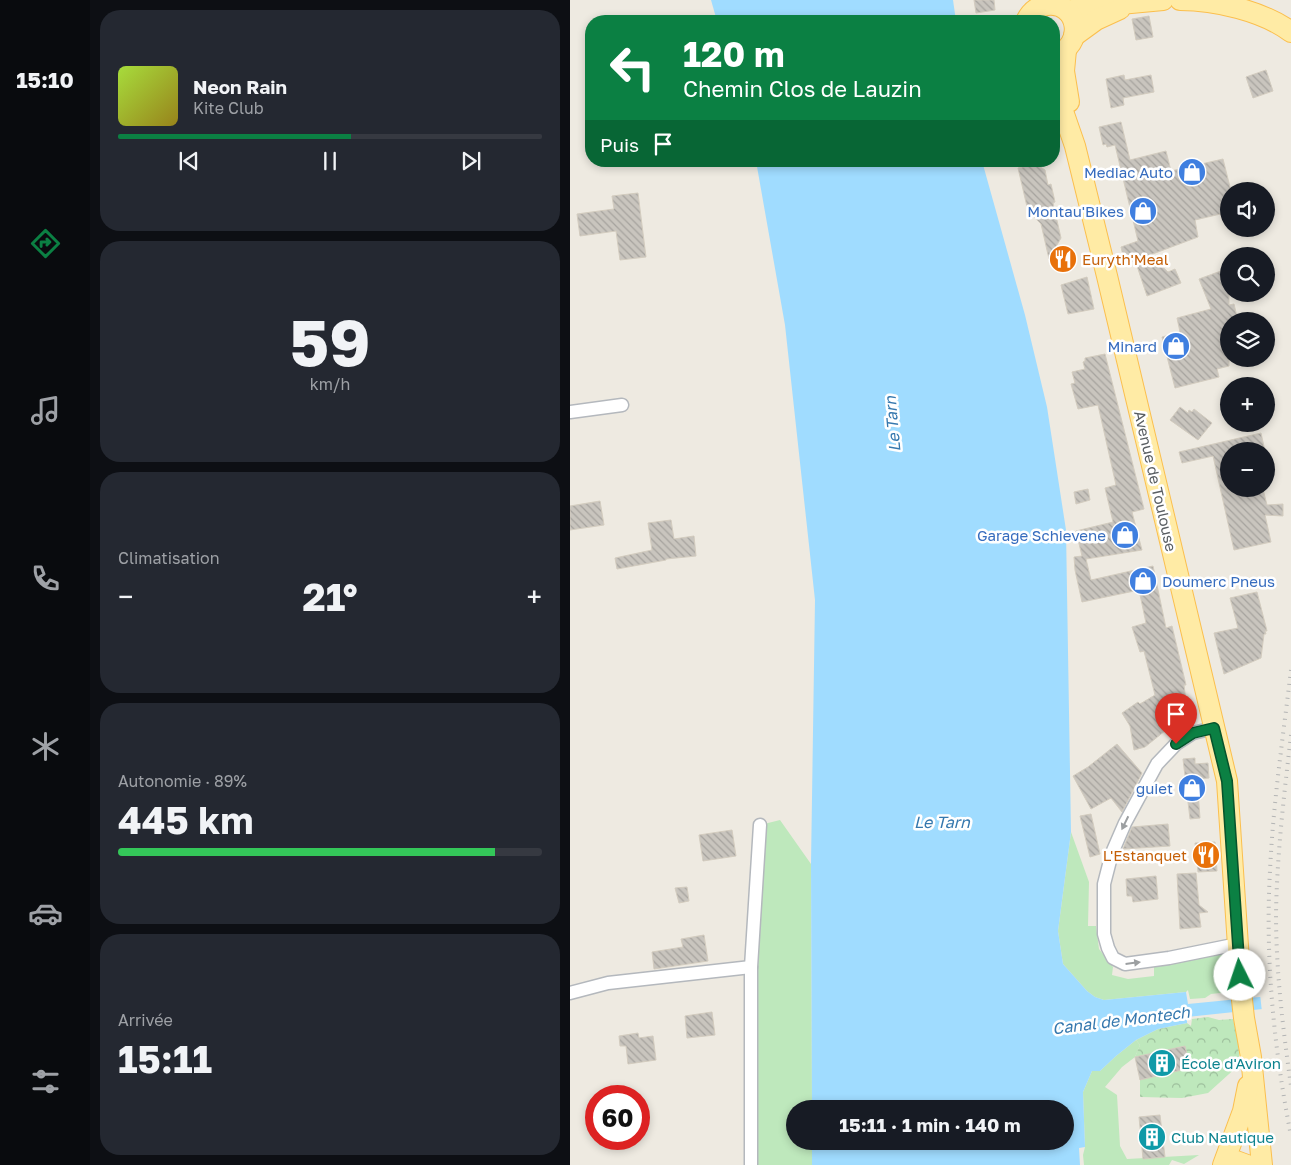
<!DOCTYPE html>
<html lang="fr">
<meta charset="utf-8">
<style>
:root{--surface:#171b24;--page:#242831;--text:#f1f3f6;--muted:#9ea1a6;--line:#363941;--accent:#0b8043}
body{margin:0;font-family:"Golos Text",sans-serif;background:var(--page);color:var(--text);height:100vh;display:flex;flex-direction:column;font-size:19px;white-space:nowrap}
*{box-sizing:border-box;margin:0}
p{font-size:16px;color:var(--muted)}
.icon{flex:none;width:28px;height:28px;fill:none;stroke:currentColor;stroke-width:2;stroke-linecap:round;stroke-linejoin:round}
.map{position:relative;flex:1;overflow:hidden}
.panel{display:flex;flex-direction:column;gap:10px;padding:10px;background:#0d0f14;width:480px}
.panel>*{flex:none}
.guide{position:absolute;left:15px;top:15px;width:475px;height:152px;border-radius:20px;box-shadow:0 2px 8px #0003;background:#0b8043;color:#fff;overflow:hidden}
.buttons{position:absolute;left:650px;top:182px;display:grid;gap:10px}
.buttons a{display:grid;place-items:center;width:55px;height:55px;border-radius:50%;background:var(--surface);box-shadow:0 2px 8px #0003;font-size:25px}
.speed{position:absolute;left:15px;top:1085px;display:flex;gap:10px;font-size:25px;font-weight:700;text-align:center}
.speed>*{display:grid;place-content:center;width:65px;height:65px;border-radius:50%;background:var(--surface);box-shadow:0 2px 8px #0003;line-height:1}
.speed .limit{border:8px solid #d22;background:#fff;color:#111}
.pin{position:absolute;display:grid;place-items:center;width:42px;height:42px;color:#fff;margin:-51px -21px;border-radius:50% 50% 50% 0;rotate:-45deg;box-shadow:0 0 5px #0007}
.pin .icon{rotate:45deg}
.me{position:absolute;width:55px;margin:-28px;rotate:356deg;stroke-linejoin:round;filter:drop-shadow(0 0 4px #0008)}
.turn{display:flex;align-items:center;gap:18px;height:105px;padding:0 15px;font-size:22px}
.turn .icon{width:65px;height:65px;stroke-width:2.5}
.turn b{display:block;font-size:35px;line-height:42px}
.then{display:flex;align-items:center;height:48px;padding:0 15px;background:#0003;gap:10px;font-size:19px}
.big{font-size:38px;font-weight:700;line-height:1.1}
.panel .card{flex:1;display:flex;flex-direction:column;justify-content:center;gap:8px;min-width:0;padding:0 18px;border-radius:20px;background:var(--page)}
.panel .dial{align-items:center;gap:0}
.dial b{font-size:65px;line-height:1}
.song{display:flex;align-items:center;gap:15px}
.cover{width:60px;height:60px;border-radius:8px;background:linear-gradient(135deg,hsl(80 70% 55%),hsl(50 70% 35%))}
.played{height:5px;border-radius:2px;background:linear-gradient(90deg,var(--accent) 55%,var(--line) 55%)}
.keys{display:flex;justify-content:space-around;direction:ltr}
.heat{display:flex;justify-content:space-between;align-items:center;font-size:28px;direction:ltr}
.charge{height:8px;border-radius:4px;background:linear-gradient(90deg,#34c759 89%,var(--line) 0)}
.trip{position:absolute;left:216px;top:1100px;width:288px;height:50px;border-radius:25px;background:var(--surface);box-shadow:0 2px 8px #0003;font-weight:700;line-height:50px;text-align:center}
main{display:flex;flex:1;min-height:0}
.tab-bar{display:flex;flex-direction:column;width:90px;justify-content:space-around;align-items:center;background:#090b0e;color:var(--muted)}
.tab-bar .icon{width:35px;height:35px}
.tab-bar .current{color:var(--accent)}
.tab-bar b{font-size:22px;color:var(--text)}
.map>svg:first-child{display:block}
.green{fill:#bee8bc}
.forest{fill:url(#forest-crowns)}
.water{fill:#a0dcff}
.pier{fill:#eeeae1}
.building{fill:url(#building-back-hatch);stroke:#d3ccbf}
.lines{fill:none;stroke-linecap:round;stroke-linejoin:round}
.street-casing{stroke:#b4b8bd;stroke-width:15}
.primary-casing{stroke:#fbbf4e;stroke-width:22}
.street{stroke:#fff;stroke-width:12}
.primary{stroke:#ffeba5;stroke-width:20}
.rail{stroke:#b3b4b4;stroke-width:4;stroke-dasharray:1 6;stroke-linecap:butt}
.oneway{fill:#9c9fa1}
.route-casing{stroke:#07532c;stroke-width:12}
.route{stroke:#0b8043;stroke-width:9}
.labels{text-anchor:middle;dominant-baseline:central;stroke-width:5;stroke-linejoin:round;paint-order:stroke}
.shop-label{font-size:15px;fill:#366cbe;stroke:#fff;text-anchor:end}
.food-label{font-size:15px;fill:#c56008;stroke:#fff;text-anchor:start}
.street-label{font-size:15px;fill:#5a5f63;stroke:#fff}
.culture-label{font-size:15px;fill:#0d838f;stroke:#fff;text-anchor:start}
.water-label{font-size:16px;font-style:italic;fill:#3578ae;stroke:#fff}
</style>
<main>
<nav class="tab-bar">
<b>15:10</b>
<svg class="icon current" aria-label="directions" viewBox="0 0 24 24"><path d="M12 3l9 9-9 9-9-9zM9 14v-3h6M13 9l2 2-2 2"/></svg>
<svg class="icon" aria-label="music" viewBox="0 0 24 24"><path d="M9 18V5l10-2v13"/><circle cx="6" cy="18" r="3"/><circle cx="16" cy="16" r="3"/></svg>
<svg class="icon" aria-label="phone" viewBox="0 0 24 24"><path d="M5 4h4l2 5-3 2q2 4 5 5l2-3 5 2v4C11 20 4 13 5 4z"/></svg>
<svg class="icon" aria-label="climate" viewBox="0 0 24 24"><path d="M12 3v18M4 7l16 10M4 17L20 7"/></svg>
<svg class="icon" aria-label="car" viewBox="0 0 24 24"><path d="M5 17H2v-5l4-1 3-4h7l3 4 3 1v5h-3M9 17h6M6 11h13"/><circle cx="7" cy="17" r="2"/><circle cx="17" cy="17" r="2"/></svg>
<svg class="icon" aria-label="filters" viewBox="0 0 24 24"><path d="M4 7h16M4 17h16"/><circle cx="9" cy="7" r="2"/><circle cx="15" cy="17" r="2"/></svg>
</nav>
<section class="panel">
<div class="card">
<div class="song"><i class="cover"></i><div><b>Neon Rain</b><p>Kite Club</p></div></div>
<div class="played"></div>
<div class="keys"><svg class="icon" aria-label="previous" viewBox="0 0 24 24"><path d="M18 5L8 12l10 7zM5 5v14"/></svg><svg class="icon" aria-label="pause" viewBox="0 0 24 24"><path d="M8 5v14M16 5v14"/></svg><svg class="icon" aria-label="next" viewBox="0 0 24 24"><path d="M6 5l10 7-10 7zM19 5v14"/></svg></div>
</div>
<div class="card dial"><b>59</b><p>km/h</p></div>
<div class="card"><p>Climatisation</p>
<div class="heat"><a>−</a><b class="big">21°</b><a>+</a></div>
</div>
<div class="card"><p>Autonomie · 89%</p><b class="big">445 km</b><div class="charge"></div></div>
<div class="card"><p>Arrivée</p><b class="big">15:11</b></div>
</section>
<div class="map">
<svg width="721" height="1165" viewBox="0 0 721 1165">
<defs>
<pattern id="forest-crowns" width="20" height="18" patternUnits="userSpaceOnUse" patternTransform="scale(1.25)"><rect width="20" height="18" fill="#bee8bc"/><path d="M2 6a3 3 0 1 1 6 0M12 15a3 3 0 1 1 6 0" fill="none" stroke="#9dbf9c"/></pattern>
<pattern id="building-back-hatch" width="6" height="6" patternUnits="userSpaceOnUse" patternTransform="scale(1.25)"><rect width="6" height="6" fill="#c9c5be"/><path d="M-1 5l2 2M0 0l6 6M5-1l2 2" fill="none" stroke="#a6a39e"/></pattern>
</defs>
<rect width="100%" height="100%" fill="#eeeae1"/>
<g class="green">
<polygon points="210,820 241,864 242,1109 225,1109 225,1141 242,1141 242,1165 181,1165 190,825"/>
<polygon points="501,832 519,882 518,926 526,926 529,949 543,967 542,975 558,979 584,976 584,964 654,952 659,992 641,994 635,998 620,999 618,990 616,992 534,1000 525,997 517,991 493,964 488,931"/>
<polygon points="566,1040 570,1045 565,1057 552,1067 535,1087 547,1095 550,1146 557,1159 629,1155 614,1164 602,1160 599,1165 514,1165 513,1155 515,1147 513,1092 522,1071 530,1071 546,1056"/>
</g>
<path class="forest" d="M638 1017 649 1020 663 1019C667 1034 670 1049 669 1065L638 1093 612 1098 570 1097V1080L620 1067 615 1046 565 1057 570 1045 566 1040 588 1029 617 1023 621 1026 622 1019Z"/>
<g class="water">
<polygon points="141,0 383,0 386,21 147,21"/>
<polygon points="186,161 412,161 455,315 477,407 496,530 501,832 488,931 493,964 517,991 525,997 534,1000 616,992 618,1004 721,994 721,1006 617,1017 617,1023 588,1029 566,1040 546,1056 530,1071 522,1071 513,1092 515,1147 509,1148 510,1165 242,1165 242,1141 495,1141 495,1109 242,1109 241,864 245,600 215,325"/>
</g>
<polygon class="pier" points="721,991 721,1009 692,1012 690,994"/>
<g class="building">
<polygon points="404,0 424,0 425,10 406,13"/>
<polygon points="579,16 583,37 566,40 562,19"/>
<polygon points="696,70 703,91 683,98 676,77"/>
<polygon points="554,75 555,80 581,75 584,92 553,98 554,105 541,108 536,79"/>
<polygon points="551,122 560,160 596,151 601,171 653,159 661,191 659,191 659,212 625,220 628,237 580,255 598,272 605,269 611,283 577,296 565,260 555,264 551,247 568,241 545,145 537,147 536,144 533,145 529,127"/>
<polygon points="466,164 475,170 478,185 481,184 485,202 483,203 491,238 479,259 471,224 458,211 448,168"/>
<polygon points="68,193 76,257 50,260 46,231 10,236 7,214 44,209 42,196"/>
<polygon points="488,251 503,262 496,272 481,262"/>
<polygon points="659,268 659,305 664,304 668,321 659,321 659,366 647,369 649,377 605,388 592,337 610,332 607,318 641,309 629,279"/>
<polygon points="517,277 524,309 498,314 491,285"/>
<polygon points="535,354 574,509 562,512 572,550 516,559 521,580 583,566 596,628 602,626 616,685 614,685 617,710 614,711 615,721 606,722 575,747 564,750 560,726 552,713 568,702 570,704 585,695 574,651 570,652 562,627 576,623 569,590 512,602 505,570 504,557 512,556 506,531 543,522 535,488 546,485 528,405 508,409 501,384 505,383 502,372 515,369 513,362 515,361 515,358"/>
<polygon points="610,407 618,413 619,410 622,412 624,409 642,423 628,440 600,420"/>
<polygon points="691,433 695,451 659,451 659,489 693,489 697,505 713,504 713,516 695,515 701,542 664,550 643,456 612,463 609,452"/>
<polygon points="518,489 520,500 506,504 504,492"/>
<polygon points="30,501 34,525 0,530 0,506"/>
<polygon points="101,520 104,539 124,536 126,556 96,559 96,560 47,569 45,558 82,550 78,523"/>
<polygon points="687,592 697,631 695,631 696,634 694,634 691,658 654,674 644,633 668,628 660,598"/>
<polygon points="547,744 572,773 552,812 541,798 521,809 503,776 518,767"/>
<polygon points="625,758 625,764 638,763 639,778 627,779 630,818 620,819 613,759"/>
<polygon points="521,814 530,854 520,857 510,816"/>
<polygon points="598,824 600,846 553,849 562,827"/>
<polygon points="162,830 166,856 133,861 129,835"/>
<polygon points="645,842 647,871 628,872 625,843"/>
<polygon points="626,873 629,905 638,912 629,913 631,927 610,929 607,874"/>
<polygon points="586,876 588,899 563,902 562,896 557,896 556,879"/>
<polygon points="117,887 119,901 109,903 105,888"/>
<polygon points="134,935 138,961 84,969 82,952 113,947 111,939"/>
<polygon points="142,1012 145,1035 117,1038 115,1016"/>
<polygon points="68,1033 69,1038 83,1036 86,1060 58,1064 56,1046 50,1046 49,1036"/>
<polygon points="615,1046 620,1068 570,1080 565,1057"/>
<polygon points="590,1115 595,1157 573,1159 569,1117"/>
</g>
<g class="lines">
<defs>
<g id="street">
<polyline points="0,412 52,405"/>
<polyline points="644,728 623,733 606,744 587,764 555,823 542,853 534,884 534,934 538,948 543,958 555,964 599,958 668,944"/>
<polyline points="0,993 38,983 181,967"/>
<polyline points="181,1165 181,967 190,825"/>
</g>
<g id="primary">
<path d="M610 0C645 0 693 11 721 32"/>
<polyline points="497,11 518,7 593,0"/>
<path d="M456 21C460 13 467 6 477 5 509 1 516 47 484 55"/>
<polyline points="504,36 526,20 550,9"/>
<polyline points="496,50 494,71 499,102"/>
<polyline points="484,85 505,146 537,276 657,781 671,991 674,1018 681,1057 692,1165"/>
<polyline points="653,1165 673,1111 678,1086"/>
<polyline points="660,1165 666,1161 677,1165"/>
</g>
</defs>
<use href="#street" class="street-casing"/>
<use href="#primary" class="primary-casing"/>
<use href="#street" class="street"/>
<use href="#primary" class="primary"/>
<g class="rail">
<path d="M721 670C713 737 703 804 700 871 695 959 704 1049 721 1136"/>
<path d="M721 735C714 795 707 854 706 914 706 972 713 1029 721 1086"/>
</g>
</g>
<defs><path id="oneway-solid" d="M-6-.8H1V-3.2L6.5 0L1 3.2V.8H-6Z" transform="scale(1.25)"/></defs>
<g class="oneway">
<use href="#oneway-solid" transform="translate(555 823) rotate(116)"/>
<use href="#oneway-solid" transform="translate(563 963) rotate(-7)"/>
</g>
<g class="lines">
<defs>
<polyline id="route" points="606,744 623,733 644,728 657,781 670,975"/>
</defs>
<use href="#route" class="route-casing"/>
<use href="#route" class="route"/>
</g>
<defs>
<symbol id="shop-disc" viewBox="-11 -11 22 22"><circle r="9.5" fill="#3f7fe0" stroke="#fff"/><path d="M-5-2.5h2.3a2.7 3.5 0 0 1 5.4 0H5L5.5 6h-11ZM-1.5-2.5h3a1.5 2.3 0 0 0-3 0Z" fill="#fff"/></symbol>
<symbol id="restaurant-disc" viewBox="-11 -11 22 22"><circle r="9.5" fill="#e8710a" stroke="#fff"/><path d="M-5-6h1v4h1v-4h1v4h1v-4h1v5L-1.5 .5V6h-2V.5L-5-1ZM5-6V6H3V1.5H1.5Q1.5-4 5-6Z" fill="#fff"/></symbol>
<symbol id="building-disc" viewBox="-11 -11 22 22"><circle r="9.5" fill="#0f9aa8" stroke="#fff"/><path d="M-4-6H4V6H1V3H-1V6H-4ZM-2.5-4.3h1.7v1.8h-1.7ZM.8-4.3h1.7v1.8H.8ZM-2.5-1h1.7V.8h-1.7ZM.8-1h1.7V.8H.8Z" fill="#fff"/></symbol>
</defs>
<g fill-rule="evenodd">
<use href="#shop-disc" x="606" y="156" width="32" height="32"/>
<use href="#shop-disc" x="557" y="195" width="32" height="32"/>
<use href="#restaurant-disc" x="477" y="243" width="32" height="32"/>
<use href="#shop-disc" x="590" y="330" width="32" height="32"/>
<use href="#shop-disc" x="539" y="519" width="32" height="32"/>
<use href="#shop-disc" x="557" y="565" width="32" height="32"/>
<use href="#shop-disc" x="606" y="772" width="32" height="32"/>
<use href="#restaurant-disc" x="620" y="839" width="32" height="32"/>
<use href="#building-disc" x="576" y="1047" width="32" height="32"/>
<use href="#building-disc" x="566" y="1121" width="32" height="32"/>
</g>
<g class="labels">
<g class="shop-label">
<text x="603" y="172">Mediac Auto</text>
<text x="554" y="211">Montau'Bikes</text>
<text x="587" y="346">Minard</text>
<text x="536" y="535">Garage Schievene</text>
<text x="592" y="581" text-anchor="start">Doumerc Pneus</text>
<text x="603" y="788">guiet</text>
</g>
<g class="food-label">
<text x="512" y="259">Euryth'Meal</text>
<text x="617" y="855" text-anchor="end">L'Estanquet</text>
</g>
<g class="street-label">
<text transform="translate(586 481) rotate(77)">Avenue de Toulouse</text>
</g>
<g class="culture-label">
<text x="611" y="1063">École d'Aviron</text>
<text x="601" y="1137">Club Nautique</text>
</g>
<g class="water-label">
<text transform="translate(322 424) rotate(-95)">Le Tarn</text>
<text x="372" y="822">Le Tarn</text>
<text transform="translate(551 1020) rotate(-7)">Canal de Montech</text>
</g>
</g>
</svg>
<div class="buttons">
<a><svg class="icon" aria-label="sound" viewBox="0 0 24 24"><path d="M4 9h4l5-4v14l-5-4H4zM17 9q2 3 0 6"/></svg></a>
<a><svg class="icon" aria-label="search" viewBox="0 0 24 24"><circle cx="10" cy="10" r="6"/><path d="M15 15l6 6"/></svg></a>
<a><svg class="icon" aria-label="layers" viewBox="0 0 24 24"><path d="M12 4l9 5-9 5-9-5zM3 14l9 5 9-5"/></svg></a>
<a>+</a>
<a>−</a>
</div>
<div class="speed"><div class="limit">60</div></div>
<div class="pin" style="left:606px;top:744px;background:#d93025"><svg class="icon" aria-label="arrive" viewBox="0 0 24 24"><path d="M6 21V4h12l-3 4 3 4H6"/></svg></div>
<svg class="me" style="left:670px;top:975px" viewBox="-20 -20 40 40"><circle r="19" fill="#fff"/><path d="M0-13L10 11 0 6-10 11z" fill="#0b8043"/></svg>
<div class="trip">15:11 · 1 min · 140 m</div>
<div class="guide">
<div class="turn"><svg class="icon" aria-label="left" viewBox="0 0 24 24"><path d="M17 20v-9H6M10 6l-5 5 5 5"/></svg><div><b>120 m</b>Chemin Clos de Lauzin</div></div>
<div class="then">Puis<svg class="icon" aria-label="arrive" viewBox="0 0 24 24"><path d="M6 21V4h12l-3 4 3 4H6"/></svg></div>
</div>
</div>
</main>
